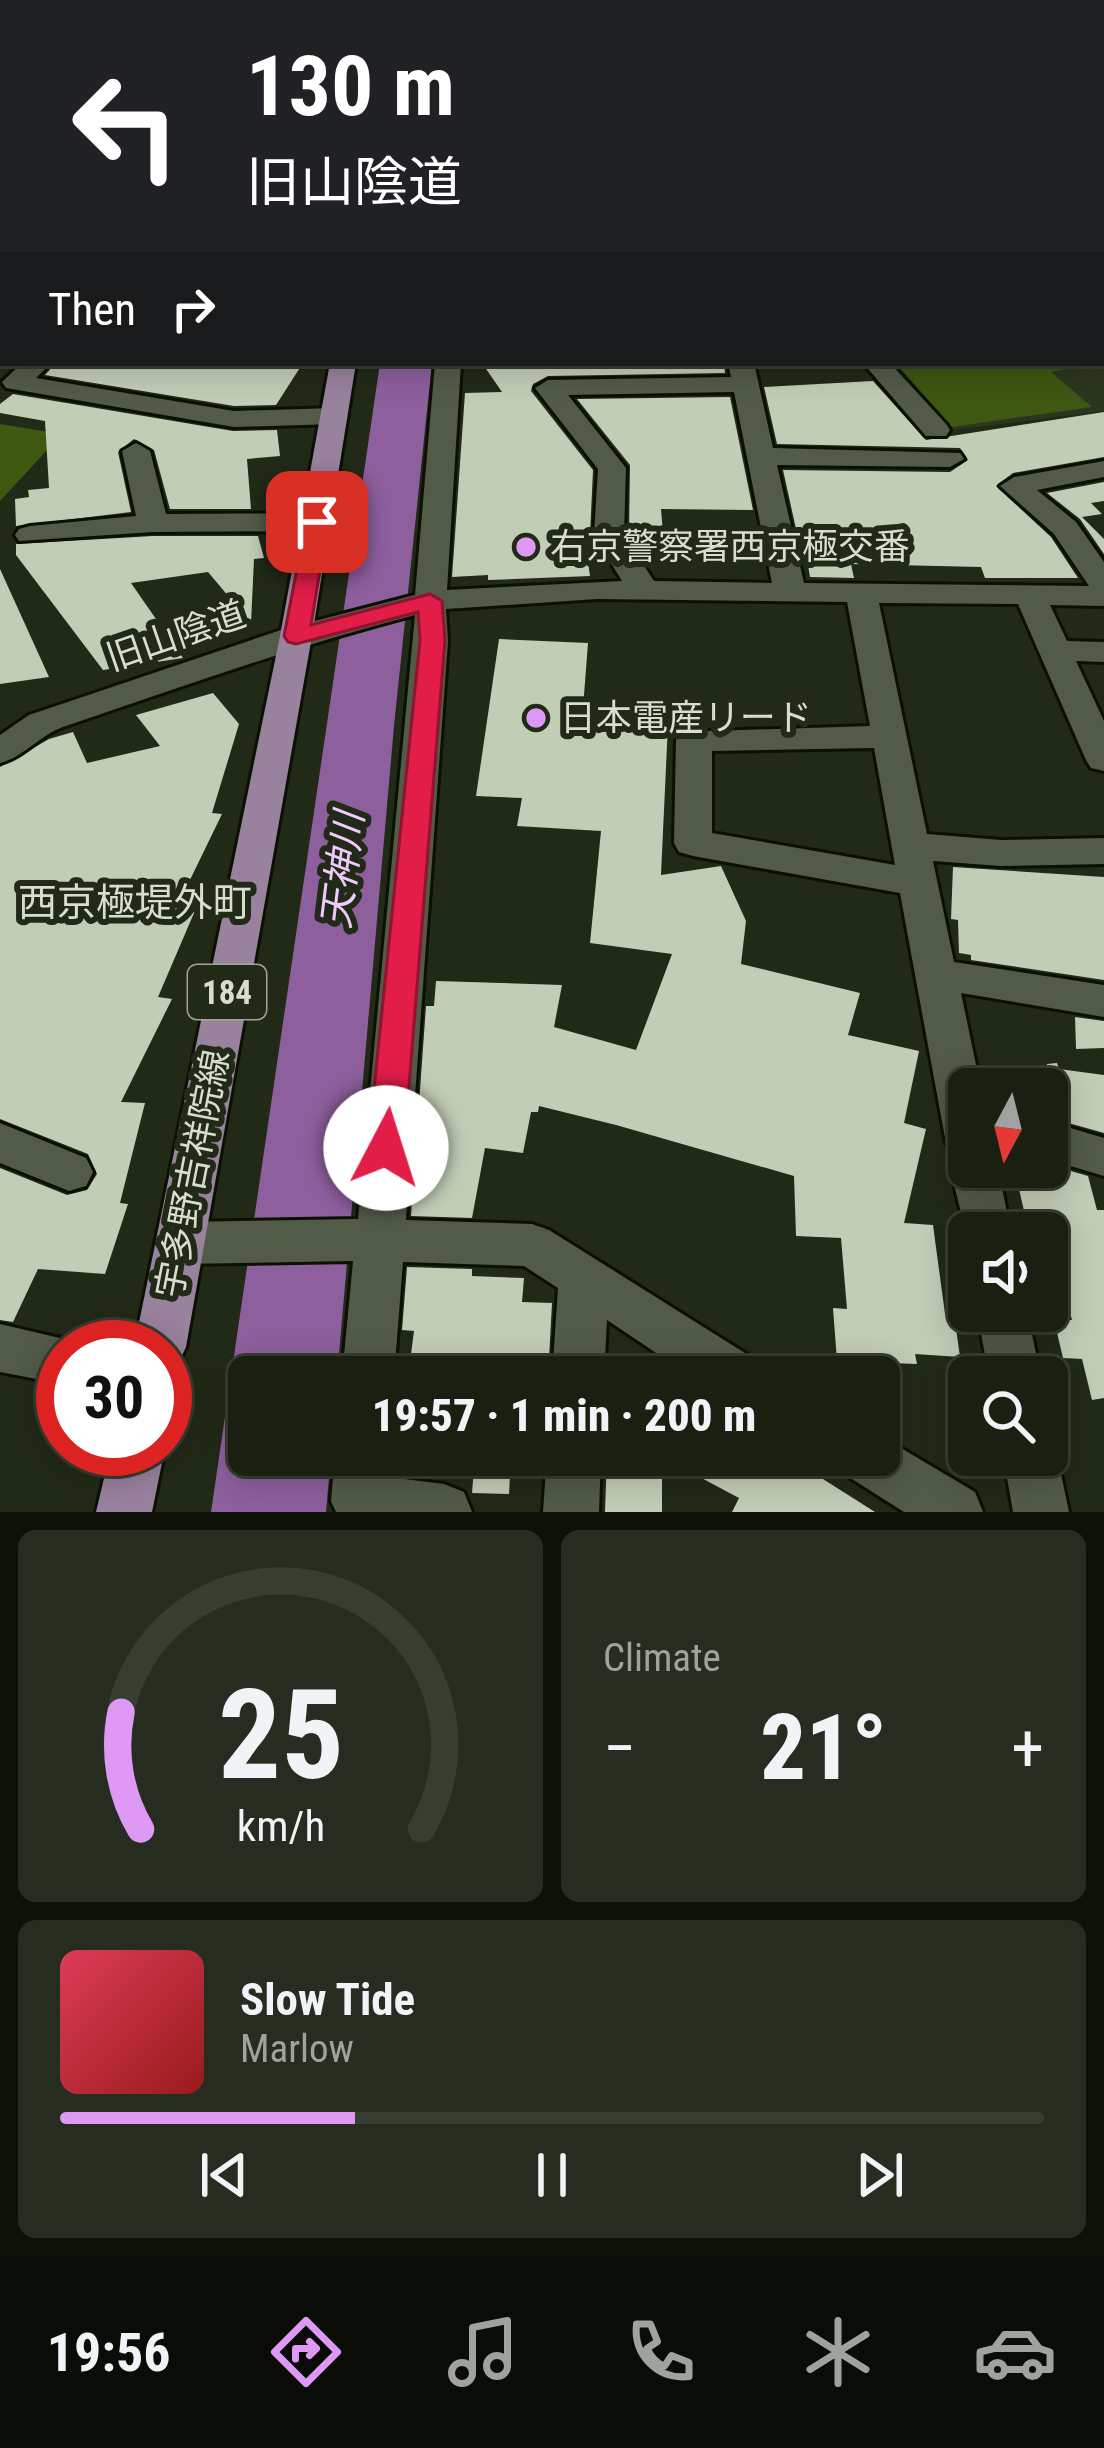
<!DOCTYPE html>
<meta charset="utf-8">
<style>
:root{--surface:#191f11;--page:#262c1f;--text:#f1f3f6;--muted:#9fa29f;--line:#373d31;--accent:#dd99f4}
body{margin:0;font-family:"Roboto Condensed","Noto Sans JP",sans-serif;background:var(--page);color:var(--text);height:100vh;display:flex;flex-direction:column;font-size:45px;white-space:nowrap}
*{box-sizing:border-box;margin:0}
p{font-size:39px;color:var(--muted)}
.icon{flex:none;width:66px;height:66px;fill:none;stroke:currentColor;stroke-width:2;stroke-linecap:round;stroke-linejoin:round}
.map{position:relative;height:1512px;overflow:hidden}
.details{display:flex;flex-direction:column;gap:18px;padding:18px;background:#0e1109;flex:1}
.details>*{flex:none}
.top-card{position:absolute;left:0px;top:0px;width:1104px;height:366px;box-shadow:0 6px 30px #0003,0 0 0 3px var(--line);background:#202124;color:#fff;overflow:hidden}
.needle{width:78px;rotate:187deg}
.fabs{position:absolute;left:948px;top:1068px;display:grid;gap:24px}
.fabs a{display:grid;place-items:center;width:120px;height:120px;border-radius:18px;background:var(--surface);box-shadow:0 6px 30px #0003,0 0 0 3px var(--line);font-size:60px}
.speed{position:absolute;left:36px;top:1320px;display:flex;gap:24px;font-size:60px;font-weight:700;text-align:center}
.speed>*{display:grid;place-content:center;width:156px;height:156px;border-radius:50%;background:var(--surface);box-shadow:0 6px 30px #0003,0 0 0 3px var(--line);line-height:1}
.speed .limit{border:18px solid #d22;background:#fff;color:#111}
.pin{position:absolute;display:grid;place-items:center;width:102px;height:102px;color:#fff;margin:-51px;border-radius:24px;box-shadow:0 6px 18px #0006}
.me{position:absolute;width:132px;margin:-66px;rotate:5deg;stroke-linejoin:round;filter:drop-shadow(0 0 9px #0008)}
.turn{display:flex;align-items:center;gap:42px;height:252px;padding:0 48px;font-size:54px}
.turn .icon{width:156px;height:156px;stroke-width:2.5}
.turn b{display:block;font-size:84px;line-height:102px}
.then{display:flex;align-items:center;height:114px;padding:0 48px;background:#0003;gap:24px;font-size:45px}
.big{font-size:90px;font-weight:800;line-height:1.1}
.details .tile{flex:1;display:flex;flex-direction:column;justify-content:center;gap:18px;min-width:0;padding:0 42px;border-radius:18px;background:var(--page)}
.details .dial{align-items:center;gap:0}
.dial svg{height:312px;overflow:visible;fill:none;stroke:var(--line);stroke-width:7;stroke-linecap:round;text-anchor:middle}
.dial text{fill:var(--text);stroke:none}
.song{display:flex;align-items:center;gap:36px}
.cover{width:144px;height:144px;border-radius:18px;background:linear-gradient(135deg,hsl(350 70% 55%),hsl(0 70% 35%))}
.played{height:12px;border-radius:6px;background:linear-gradient(90deg,var(--accent) 30%,var(--line) 30%)}
.keys{display:flex;justify-content:space-around;direction:ltr}
.heat{display:flex;justify-content:space-between;align-items:center;font-size:66px;direction:ltr}
.details .tiles{flex:1;display:grid;gap:18px;grid-template-columns:1fr 1fr}
.tile:last-child{grid-column:span 2}
.trip{position:absolute;left:228px;top:1356px;width:672px;height:120px;border-radius:18px;background:var(--surface);box-shadow:0 6px 30px #0003,0 0 0 3px var(--line);font-weight:800;line-height:120px;text-align:center}
.tab-bar{display:flex;height:192px;justify-content:space-around;align-items:center;background:#0a0c07;color:var(--muted)}
.tab-bar .icon{width:84px;height:84px}
.tab-bar .on{color:var(--accent)}
.tab-bar b{font-size:54px;color:var(--text)}
.map>svg:first-child{display:block}
.built{fill:#2c361e}
.green{fill:#3e5711}
.water{fill:#8d5f9d}
.building{fill:#c2cdb6}
.lines{fill:none;stroke-linecap:round;stroke-linejoin:round}
.minor-casing{stroke:#0a1103;stroke-width:6}
.major-casing{stroke:#0a1103;stroke-width:6}
.minor{fill:#525b48;fill-rule:evenodd}
.major{fill:#99829e;fill-rule:evenodd}
.route{fill:#e11d48;stroke:#92132f;stroke-width:3}
.poi-dot{fill:#dd99f4;stroke:#212917;stroke-width:4.5}
.labels{text-anchor:middle;dominant-baseline:central;stroke-width:12;stroke-linejoin:round;paint-order:stroke}
.shield{fill:#212917;stroke:#a0a799;stroke-width:3}
.shield-label{font-size:33px;font-weight:bold;fill:#d7ddd1}
.poi-label{font-size:36px;fill:#d7ddd1;stroke:#212917;text-anchor:start}
.street-label{font-size:36px;fill:#d7ddd1;stroke:#212917}
.water-label{font-size:39px;font-style:italic;fill:#f0c9fd;stroke:#212917}
.neighbourhood-label{font-size:39px;fill:#d7ddd1;stroke:#212917}
</style>
<div class="map">
<svg width="1104" height="1512" viewBox="0 0 1104 1512">
<rect width="100%" height="100%" fill="#212917"/>
<polygon class="built" points="1104,289 1104,411 945,431 887,363 1101,363"/>
<g class="green">
<polygon points="896,363 1079,363 1083,365 1051,372 1092,407 952,427"/>
<polygon points="0,424 62,434 0,501"/>
</g>
<polygon class="water" points="380,363 432,363 394,726 337,1377 249,1377 249,1455 331,1455 326,1512 211,1512"/>
<g class="building">
<polygon points="56,363 303,363 276,405 234,406 45,375"/>
<polygon points="482,363 724,364 725,373 548,376 533,384 531,391 593,470 590,535 596,547 586,547 590,576 488,580 488,575 452,577 465,393 502,392"/>
<polygon points="873,381 926,440 1104,412 1104,457 1013,473 996,486 1051,537 1078,578 985,578 981,567 851,564 854,578 810,577 802,529 796,529 783,470 950,472 968,460 960,448 777,444 764,387"/>
<polygon points="13,394 233,431 277,430 280,456 247,459 251,509 170,509 154,450 134,439 118,452 131,512 16,526 15,499 29,497 28,490 49,488 45,421 0,413 0,404"/>
<polygon points="730,397 753,510 661,509 663,533 652,533 654,547 637,547 629,534 630,465 577,399"/>
<polygon points="1104,482 1104,501 1091,503 1102,514 1082,517 1104,539 1104,554 1080,519 1047,493"/>
<polygon points="153,536 258,536 264,558 254,559 251,623 208,572 131,583 183,658 103,670 16,555 16,544"/>
<polygon points="0,569 49,677 0,684"/>
<polygon points="499,639 588,643 582,721 668,724 661,875 721,866 746,921 741,964 860,993 848,1035 919,1051 904,1123 926,1129 904,1223 933,1225 945,1314 954,1314 960,1357 915,1354 917,1364 837,1361 833,1308 847,1309 841,1238 796,1236 794,1176 616,1125 539,1106 538,1112 531,1112 523,1153 485,1148 472,1218 411,1216 426,1006 434,1006 436,981 562,985 554,1027 636,1050 672,954 590,943 601,831 517,826 522,798 476,796"/>
<polygon points="213,693 239,724 212,813 222,814 188,884 206,885 158,997 172,999 121,1102 145,1103 120,1203 128,1204 105,1274 38,1269 13,1322 0,1320 0,1168 67,1195 87,1190 97,1174 88,1154 0,1119 0,767 49,739 73,732 87,763 160,746 136,715"/>
<polygon points="953,867 1104,877 1104,980 971,960 971,955 959,953 958,920 951,919"/>
<polygon points="1075,1017 1104,1021 1104,1048 1076,1049"/>
<polygon points="1057,1063 1059,1069 1104,1075 1104,1133 1047,1117 1047,1064"/>
<polygon points="1047,1164 1088,1176 1097,1210 1104,1210 1104,1398 1092,1400 1082,1359 1063,1358 1054,1320 1072,1320 1056,1255 1047,1255 1047,1233 1029,1233 1014,1167"/>
<polygon points="407,1267 472,1269 472,1276 524,1278 522,1302 552,1303 548,1377 408,1377 414,1331 402,1330"/>
<polygon points="475,1455 511,1455 509,1494 472,1493"/>
<polygon points="607,1455 785,1455 875,1512 732,1512 739,1498 662,1457 662,1512 605,1512"/>
</g>
<g class="lines">
<defs>
<g id="minor">
<polygon points="244,0 260,0 243,3"/>
<rect x="368" y="0" width="16" height="3"/>
<rect x="532" y="0" width="16" height="3"/>
<polygon points="640,0 656,0 657,3 641,3"/>
<polygon points="732,0 748,0 749,3 733,3"/>
<polygon points="980,0 996,0 997,3 981,3"/>
<polygon points="3,103 3,116 0,117 0,104"/>
<polygon points="1101,157 1104,158 1104,170 1101,169"/>
<polygon points="0,232 3,233 3,247 0,246"/>
<polygon points="3,278 3,293 0,294 0,279"/>
<polygon points="22,363 51,363 36,378 234,411 335,408 348,416 335,424 234,427 6,388 2,382"/>
<path d="M435 363H461L447 590 622 581 594 535 598 469 535 388 548 380 731 377 728 363H754L773 448 960 453 964 459 950 467 777 465 804 583 1089 586 1054 534 1000 486 1014 477 1104 461V477L1037 490 1076 522 1104 562V606L1050 605 1067 641 1104 642V662L1076 661 1104 721V771L1091 768 1086 760 1018 604 879 603 927 834 1001 840 1104 838V864L1001 866 933 861 954 962 1104 985V1017L961 993 981 1089H969V1167H998L1011 1233H969V1246L950 1167 955 1157 946 1143 900 893 693 856 679 852 674 843 676 740 681 732 870 726 847 602 597 599 446 609 448 641 406 1220 532 1224 549 1230 756 1360 763 1377H692L607 1320 604 1377H552L558 1288 524 1266 403 1262 394 1377H342L353 1261 180 1264 163 1258 155 1243 163 1228 180 1222 358 1219 415 615C295 646 180 687 63 727 40 735 24 757 0 763V735L29 715 284 629 415 595ZM734 392 772 583 654 581 624 535 626 468 568 395ZM874 748 895 865 712 833V751Z"/>
<polygon points="863,363 890,363 946,424 950,430 946,436 926,436"/>
<polygon points="136,443 150,451 166,514 317,513 332,522 317,531 153,532 19,541 15,535 19,529 30,526 136,516 122,451"/>
<polygon points="1047,1121 1104,1138 1104,1176 1047,1159"/>
<polygon points="0,1123 86,1158 93,1172 86,1186 69,1191 0,1163"/>
<polygon points="977,1311 1027,1311 1041,1377 989,1377"/>
<polygon points="0,1324 81,1343 83,1347 63,1347 63,1384 0,1372"/>
<polygon points="879,1435 975,1492 983,1512 904,1512 844,1474 836,1455 879,1455"/>
<polygon points="1047,1436 1057,1455 1069,1512 1013,1512 1003,1455 1047,1455"/>
<polygon points="335,1455 389,1455 388,1477 444,1484 464,1492 472,1512 336,1512 331,1501"/>
<polygon points="547,1455 601,1455 599,1512 543,1512"/>
</g>
<g id="major">
<polygon points="29,0 46,0 48,3 31,3"/>
<polygon points="57,0 73,0 75,3 59,3"/>
<rect x="0" y="24" width="3" height="10"/>
<rect x="1101" y="71" width="3" height="10"/>
<polygon points="330,363 356,363 312,636 186,1347 178,1364 165,1369 165,1347 134,1347 280,636"/>
<polygon points="111,1449 165,1448 152,1512 96,1512"/>
</g>
</defs>
<use href="#minor" class="minor-casing"/>
<use href="#major" class="major-casing"/>
<use href="#minor" class="minor"/>
<use href="#major" class="major"/>
</g>
<polygon class="route" points="317,515 328,522 311,625 430,594 442,601 445,640 404,1148 399,1158 386,1162 374,1158 368,1148 420,640 418,612 296,644 288,642 284,636 306,522"/>
<g class="poi-dot">
<circle cx="526" cy="547" r="12"/>
<circle cx="536" cy="718" r="12"/>
</g>
<g class="labels">
<rect class="shield" x="188" y="965" width="78" height="54" rx="9"/>
<g class="shield-label">
<text x="227" y="992">184</text>
</g>
<g class="poi-label">
<text x="550" y="547">右京警察署西京極交番</text>
<text x="560" y="718">日本電産リード</text>
</g>
<g class="street-label">
<text transform="translate(176 636) rotate(-19)">旧山陰道</text>
<text transform="translate(193 1174) rotate(-79)">宇多野吉祥院線</text>
</g>
<g class="water-label">
<text transform="translate(343 870) rotate(-83)">天神川</text>
</g>
<g class="neighbourhood-label">
<text x="135" y="903">西京極堤外町</text>
</g>
</g>
</svg>
<div class="fabs">
<a><svg class="needle" viewBox="-14 -14 28 28"><path d="M0-13l5 13h-10z" fill="#e53935"/><path d="M0 13l5-13h-10z" fill="#9fa29f"/></svg></a>
<a><svg class="icon" aria-label="sound" viewBox="0 0 24 24"><path d="M4 9h4l5-4v14l-5-4H4zM17 9q2 3 0 6"/></svg></a>
<a><svg class="icon" aria-label="search" viewBox="0 0 24 24"><circle cx="10" cy="10" r="6"/><path d="M15 15l6 6"/></svg></a>
</div>
<div class="speed"><div class="limit">30</div></div>
<div class="pin" style="left:317px;top:522px;background:#d93025"><svg class="icon" aria-label="arrive" viewBox="0 0 24 24"><path d="M6 21V4h12l-3 4 3 4H6"/></svg></div>
<svg class="me" style="left:386px;top:1148px" viewBox="-20 -20 40 40"><circle r="19" fill="#fff"/><path d="M0-13L10 11 0 6-10 11z" fill="#e11d48"/></svg>
<div class="trip">19:57 · 1 min · 200 m</div>
<div class="top-card">
<div class="turn"><svg class="icon" aria-label="left" viewBox="0 0 24 24"><path d="M17 20v-9H6M10 6l-5 5 5 5"/></svg><div><b>130 m</b>旧山陰道</div></div>
<div class="then">Then<svg class="icon" aria-label="right" viewBox="0 0 24 24"><path d="M7 20v-9h11M14 6l5 5-5 5"/></svg></div>
</div>
</div>
<section class="details">
<div class="tiles">
<div class="tile dial"><svg viewBox="0 0 100 80">
<path d="M14 69A42 42 0 1 1 86 69"/>
<path d="M14 69A42 42 0 0 1 9 39" stroke="#dd99f4"/>
<text x="50" y="56" font-size="32" font-weight="700">25</text>
<text x="50" y="72" font-size="11">km/h</text>
</svg></div>
<div class="tile"><p>Climate</p>
<div class="heat"><a>−</a><b class="big">21°</b><a>+</a></div>
</div>
<div class="tile">
<div class="song"><i class="cover"></i><div><b>Slow Tide</b><p>Marlow</p></div></div>
<div class="played"></div>
<div class="keys"><svg class="icon" aria-label="previous" viewBox="0 0 24 24"><path d="M18 5L8 12l10 7zM5 5v14"/></svg><svg class="icon" aria-label="pause" viewBox="0 0 24 24"><path d="M8 5v14M16 5v14"/></svg><svg class="icon" aria-label="next" viewBox="0 0 24 24"><path d="M6 5l10 7-10 7zM19 5v14"/></svg></div>
</div>
</div>
</section>
<nav class="tab-bar">
<b>19:56</b>
<svg class="icon on" aria-label="directions" viewBox="0 0 24 24"><path d="M12 3l9 9-9 9-9-9zM9 14v-3h6M13 9l2 2-2 2"/></svg>
<svg class="icon" aria-label="music" viewBox="0 0 24 24"><path d="M9 18V5l10-2v13"/><circle cx="6" cy="18" r="3"/><circle cx="16" cy="16" r="3"/></svg>
<svg class="icon" aria-label="phone" viewBox="0 0 24 24"><path d="M5 4h4l2 5-3 2q2 4 5 5l2-3 5 2v4C11 20 4 13 5 4z"/></svg>
<svg class="icon" aria-label="climate" viewBox="0 0 24 24"><path d="M12 3v18M4 7l16 10M4 17L20 7"/></svg>
<svg class="icon" aria-label="car" viewBox="0 0 24 24"><path d="M5 17H2v-5l4-1 3-4h7l3 4 3 1v5h-3M9 17h6M6 11h13"/><circle cx="7" cy="17" r="2"/><circle cx="17" cy="17" r="2"/></svg>
</nav>
